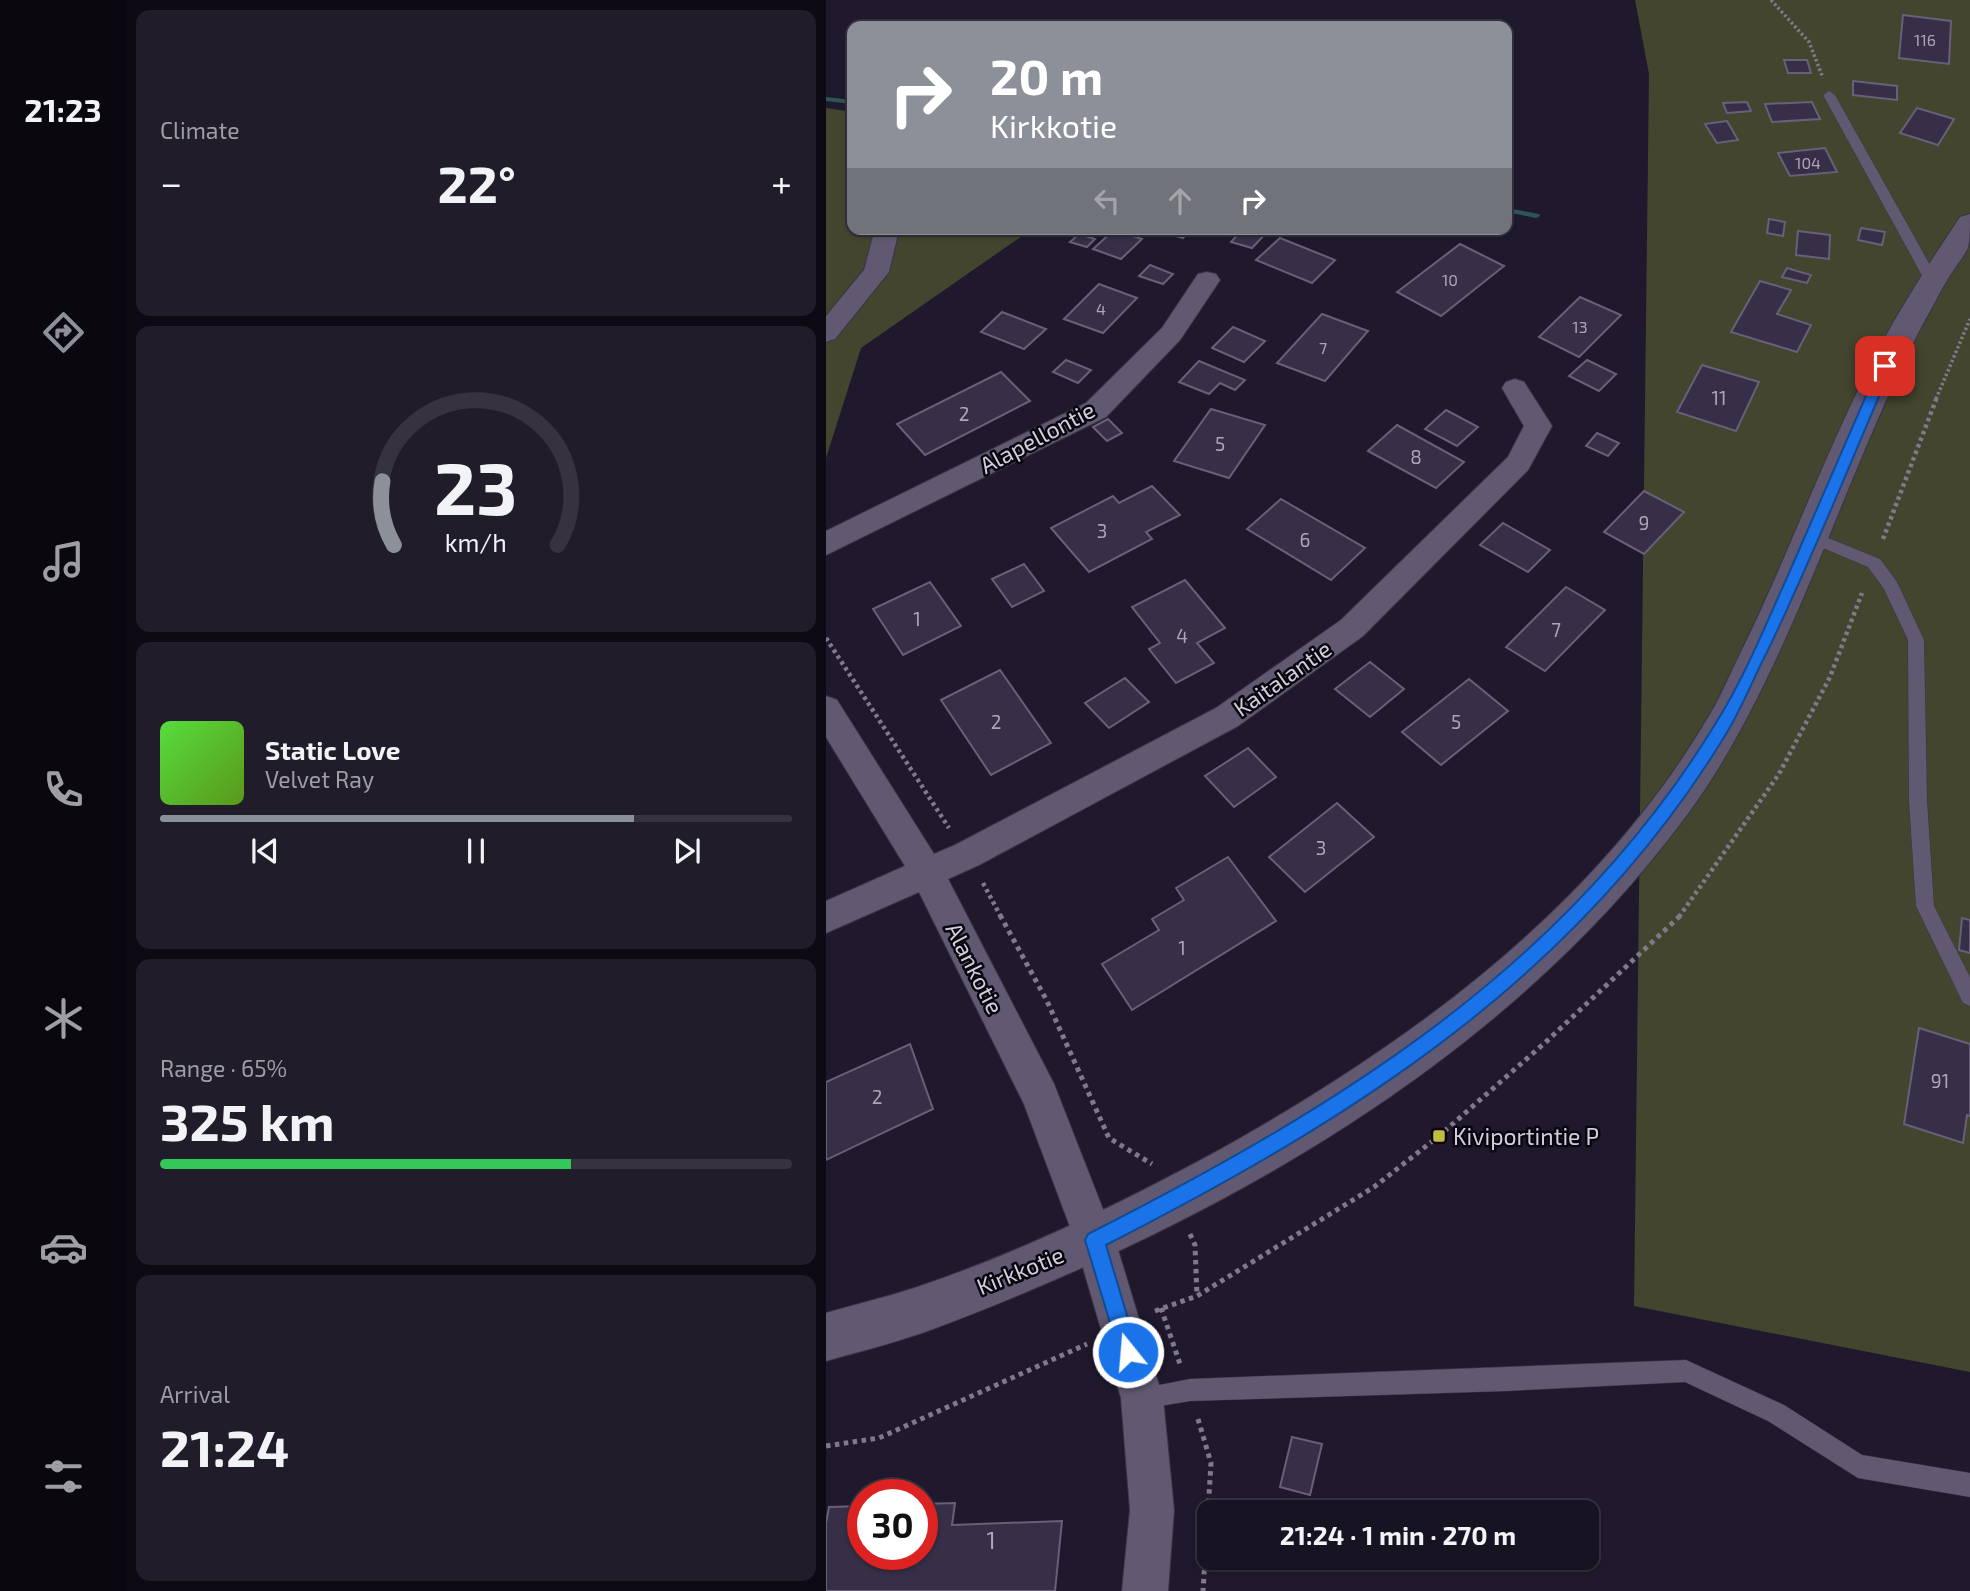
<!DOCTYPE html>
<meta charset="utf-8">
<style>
:root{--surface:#181322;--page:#211c2a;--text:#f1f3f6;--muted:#9f9ea5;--line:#363240;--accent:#8c9099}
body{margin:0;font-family:"Exo 2",sans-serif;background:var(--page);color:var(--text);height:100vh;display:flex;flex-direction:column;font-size:26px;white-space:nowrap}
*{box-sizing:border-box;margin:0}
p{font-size:23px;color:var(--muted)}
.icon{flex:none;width:38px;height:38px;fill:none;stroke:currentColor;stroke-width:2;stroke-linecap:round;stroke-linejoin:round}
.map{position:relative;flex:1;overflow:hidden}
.sheet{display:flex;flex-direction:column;gap:10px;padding:10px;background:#0d0a13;width:700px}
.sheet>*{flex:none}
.guide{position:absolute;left:21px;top:21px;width:665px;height:214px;border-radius:14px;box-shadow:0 2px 5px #0004,0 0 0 2px var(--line);background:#8c9099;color:#fff;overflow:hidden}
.speed{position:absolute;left:21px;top:1479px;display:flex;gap:14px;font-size:35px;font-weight:700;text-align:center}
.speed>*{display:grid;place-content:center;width:91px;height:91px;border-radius:50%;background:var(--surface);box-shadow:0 2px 5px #0004,0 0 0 2px var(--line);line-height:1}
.speed .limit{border:10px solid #d22;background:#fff;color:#111}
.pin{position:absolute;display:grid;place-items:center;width:60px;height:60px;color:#fff;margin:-30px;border-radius:14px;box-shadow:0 4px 10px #0006}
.me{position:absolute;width:77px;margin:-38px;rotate:343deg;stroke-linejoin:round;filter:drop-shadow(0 0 5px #0008)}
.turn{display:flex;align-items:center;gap:24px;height:147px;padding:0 28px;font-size:32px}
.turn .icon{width:91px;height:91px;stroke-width:2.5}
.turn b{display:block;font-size:49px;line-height:60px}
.lanes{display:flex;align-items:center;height:66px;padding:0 28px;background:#0003;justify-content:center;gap:35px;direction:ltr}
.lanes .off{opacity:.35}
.big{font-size:52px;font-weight:700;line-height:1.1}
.sheet .card{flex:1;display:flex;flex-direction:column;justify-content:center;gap:10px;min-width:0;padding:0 24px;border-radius:14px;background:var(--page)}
.sheet .dial{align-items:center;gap:0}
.dial svg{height:182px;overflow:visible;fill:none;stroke:var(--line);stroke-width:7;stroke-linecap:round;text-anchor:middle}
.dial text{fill:var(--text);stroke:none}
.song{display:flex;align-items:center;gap:21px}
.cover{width:84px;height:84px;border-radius:10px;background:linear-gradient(135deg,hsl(110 70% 55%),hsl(90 70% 35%))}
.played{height:7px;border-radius:4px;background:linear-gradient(90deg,var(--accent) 75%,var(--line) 75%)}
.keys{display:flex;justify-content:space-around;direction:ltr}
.heat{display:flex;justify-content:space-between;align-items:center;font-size:38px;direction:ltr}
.charge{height:10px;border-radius:5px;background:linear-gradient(90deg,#34c759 65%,var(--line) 0)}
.trip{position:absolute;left:371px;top:1500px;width:402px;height:70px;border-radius:14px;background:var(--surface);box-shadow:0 2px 5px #0004,0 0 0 2px var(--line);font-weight:700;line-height:70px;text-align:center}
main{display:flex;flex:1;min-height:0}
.menu{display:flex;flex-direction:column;width:126px;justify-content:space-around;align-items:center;background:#0a080e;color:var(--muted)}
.menu .icon{width:49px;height:49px}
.menu .current{color:var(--accent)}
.menu b{font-size:32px;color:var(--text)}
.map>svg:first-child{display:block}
.green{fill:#43452f}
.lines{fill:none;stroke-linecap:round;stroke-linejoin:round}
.stream{fill:#2b5556;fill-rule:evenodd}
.building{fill:#372e48;stroke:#676078;stroke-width:2}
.lane-casing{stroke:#3a3445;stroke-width:1}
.street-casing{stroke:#3a3445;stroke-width:2}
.secondary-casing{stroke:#3a3445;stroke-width:2}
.path-far2{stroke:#7f798a;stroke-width:3.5;stroke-dasharray:2.5 2.5;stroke-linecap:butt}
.path-far1{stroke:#7f798a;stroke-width:4.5;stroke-dasharray:3.5 3.5;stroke-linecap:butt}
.path{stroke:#7f798a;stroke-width:5;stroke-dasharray:4.5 4.5;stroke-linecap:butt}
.lane{fill:#615971;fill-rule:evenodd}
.street{fill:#615971;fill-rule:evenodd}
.secondary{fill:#615971;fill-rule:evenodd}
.route{fill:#1a73e8;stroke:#114b97;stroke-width:2}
.poi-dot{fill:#c1bd40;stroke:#09060f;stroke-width:2.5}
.labels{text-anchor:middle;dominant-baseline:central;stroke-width:5;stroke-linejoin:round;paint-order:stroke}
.far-number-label{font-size:16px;fill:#aca6b7}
.number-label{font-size:19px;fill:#aca6b7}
.street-label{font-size:23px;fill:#d3cedc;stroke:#09060f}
.poi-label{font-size:23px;fill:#d3cedc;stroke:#09060f;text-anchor:start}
.near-number-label{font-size:23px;fill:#aca6b7}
</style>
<main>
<nav class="menu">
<b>21:23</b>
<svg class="icon current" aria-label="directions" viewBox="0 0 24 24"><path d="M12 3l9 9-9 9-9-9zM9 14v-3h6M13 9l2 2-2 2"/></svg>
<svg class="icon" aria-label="music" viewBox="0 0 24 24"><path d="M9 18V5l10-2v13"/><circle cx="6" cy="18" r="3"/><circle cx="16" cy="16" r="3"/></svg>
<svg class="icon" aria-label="phone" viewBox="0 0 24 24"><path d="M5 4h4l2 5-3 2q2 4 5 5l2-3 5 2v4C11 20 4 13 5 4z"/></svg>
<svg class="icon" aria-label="climate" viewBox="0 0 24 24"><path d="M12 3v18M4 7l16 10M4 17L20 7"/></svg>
<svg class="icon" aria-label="car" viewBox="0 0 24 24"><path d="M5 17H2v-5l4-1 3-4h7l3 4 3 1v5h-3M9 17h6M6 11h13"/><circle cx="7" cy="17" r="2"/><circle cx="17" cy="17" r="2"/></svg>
<svg class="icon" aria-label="filters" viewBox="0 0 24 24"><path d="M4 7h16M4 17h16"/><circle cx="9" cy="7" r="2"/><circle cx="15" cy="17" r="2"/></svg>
</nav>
<section class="sheet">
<div class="card"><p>Climate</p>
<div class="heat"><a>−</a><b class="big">22°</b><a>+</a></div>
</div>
<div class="card dial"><svg viewBox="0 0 100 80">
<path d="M14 69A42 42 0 1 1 86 69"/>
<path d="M14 69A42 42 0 0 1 9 41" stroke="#8c9099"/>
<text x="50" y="56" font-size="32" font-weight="700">23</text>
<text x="50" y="72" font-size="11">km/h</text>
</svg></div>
<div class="card">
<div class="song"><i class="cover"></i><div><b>Static Love</b><p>Velvet Ray</p></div></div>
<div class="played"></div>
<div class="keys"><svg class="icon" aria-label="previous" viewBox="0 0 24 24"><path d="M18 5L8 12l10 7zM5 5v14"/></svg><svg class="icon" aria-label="pause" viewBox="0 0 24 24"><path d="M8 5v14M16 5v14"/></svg><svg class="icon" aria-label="next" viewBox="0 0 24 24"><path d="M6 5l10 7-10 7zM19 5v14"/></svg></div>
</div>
<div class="card"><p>Range · 65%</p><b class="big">325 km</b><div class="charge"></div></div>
<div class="card"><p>Arrival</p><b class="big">21:24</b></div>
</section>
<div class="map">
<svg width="1144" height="1591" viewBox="0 0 1144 1591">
<rect width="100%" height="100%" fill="#20192d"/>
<g class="green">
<polygon points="809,0 1144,0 1144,1372 808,1306 823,74"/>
<polygon points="0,108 26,112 26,229 206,229 35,348 0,458"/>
</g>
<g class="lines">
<g class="stream">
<polygon points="0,97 26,100 26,104 0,101"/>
<polygon points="681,208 713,214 714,216 710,218 681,212"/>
</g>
</g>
<g class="building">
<polygon points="1077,15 1125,21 1123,64 1073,58"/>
<polygon points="958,60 981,60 985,73 962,73"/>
<polygon points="1027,81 1071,86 1071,100 1027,95"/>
<polygon points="921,102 925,111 901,113 897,103"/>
<polygon points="986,102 994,119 946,122 939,104"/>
<polygon points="1091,108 1128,119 1112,145 1074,133"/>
<polygon points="901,121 912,140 891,143 879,124"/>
<polygon points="999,148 1011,172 964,176 952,153"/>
<polygon points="943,219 959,222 957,236 941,233"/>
<polygon points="1035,228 1059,232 1056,245 1032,240"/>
<polygon points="326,229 365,229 357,238"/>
<polygon points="417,229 444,229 426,248 405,242"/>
<polygon points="288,230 316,239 295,259 267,249"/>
<polygon points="972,231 1004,235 1003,259 970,255"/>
<polygon points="253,234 269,239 261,247 244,242"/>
<polygon points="454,238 509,260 486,283 430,260"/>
<polygon points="634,244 678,266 615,316 571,292"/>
<polygon points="324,265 347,274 337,284 313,276"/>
<polygon points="961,268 985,275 981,283 956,277"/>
<polygon points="934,281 965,290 951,314 985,325 971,352 905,332"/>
<polygon points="273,284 311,298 277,333 238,319"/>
<polygon points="754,297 795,315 753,357 713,337"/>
<polygon points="176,312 220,329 198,349 155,332"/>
<polygon points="496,314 542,331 499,381 451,363"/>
<polygon points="407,327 439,341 418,362 386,348"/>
<polygon points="240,360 265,370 252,383 227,372"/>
<polygon points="761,360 790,374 773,391 743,376"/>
<polygon points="373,361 419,380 409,390 394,383 383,394 353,382"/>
<polygon points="876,365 933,382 910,431 851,412"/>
<polygon points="175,372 204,401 99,455 71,424"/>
<polygon points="385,409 439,425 403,478 348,461"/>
<polygon points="620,410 652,427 631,446 599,429"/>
<polygon points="282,419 296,433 281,441 267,427"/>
<polygon points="571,425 638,462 610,488 542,451"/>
<polygon points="771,433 793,443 782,456 760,446"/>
<polygon points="326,486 354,515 320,532 326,539 263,572 225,528 287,496 293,503"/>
<polygon points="818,491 858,512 818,554 778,532"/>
<polygon points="455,499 539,548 505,580 421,529"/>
<polygon points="677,523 724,550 702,572 654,545"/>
<polygon points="198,564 218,591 186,607 166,579"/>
<polygon points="359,580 399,628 371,643 388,663 350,683 323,649 334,643 306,607"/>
<polygon points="104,582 135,626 77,655 47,609"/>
<polygon points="740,587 779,610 719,671 680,647"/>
<polygon points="544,662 578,689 544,717 509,689"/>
<polygon points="174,670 225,743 165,775 115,700"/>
<polygon points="299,678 323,702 283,728 259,703"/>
<polygon points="643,679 682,711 615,765 576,732"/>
<polygon points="422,748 450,777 408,807 379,776"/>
<polygon points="511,803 548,837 479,892 443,857"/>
<polygon points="402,857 450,921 306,1010 276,964 333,930 326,919 358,900 350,888"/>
<polygon points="1136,918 1144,920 1144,953 1133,950"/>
<polygon points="1093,1028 1144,1044 1144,1116 1141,1115 1137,1143 1078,1124"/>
<polygon points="84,1044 107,1109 0,1160 0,1082"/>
<polygon points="466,1437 496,1444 484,1495 454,1487"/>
<polygon points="129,1503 126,1525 236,1521 229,1591 0,1591 0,1523 3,1507 37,1506 37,1554 96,1554 96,1504"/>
</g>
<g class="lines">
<defs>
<g id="lane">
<polygon points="1003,91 1009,95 1113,281 1111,284 1101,284 1099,281 997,95"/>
<polygon points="985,531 1054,559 1071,582 1098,640 1101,801 1108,906 1144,977 1144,1006 1137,1003 1090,906 1083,801 1082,640 1058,589 1042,567 980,541 977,537"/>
<polygon points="860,1360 958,1405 1036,1455 1144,1473 1144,1497 1032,1478 942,1421 859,1382 680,1391 364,1401 316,1409 308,1406 305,1398 308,1390 364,1379"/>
</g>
<g id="street">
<polygon points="49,229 73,230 63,272 9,339 0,342 0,316 38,270"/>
<polygon points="381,272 390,274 394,280 354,340 280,417 0,555 0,531 260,403 336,328 372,274"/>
<polygon points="689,379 698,382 726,426 702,470 537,636 412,726 153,865 122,879 228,1084 289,1240 337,1398 348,1510 342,1591 296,1591 304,1510 295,1398 249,1240 198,1104 93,892 0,933 0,901 79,866 0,737 0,696 11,700 108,854 129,845 390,708 515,620 682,457 698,426 676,388 680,382"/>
</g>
<path id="secondary" d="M1144 214C1144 225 1144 239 1142 248 1137 258 1129 267 1123 277 1114 291 1107 307 1098 322 1075 365 1056 409 1037 454 987 572 937 712 861 815 677 1064 391 1222 107 1329 72 1342 35 1351 0 1361V1313C34 1303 70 1295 103 1283 206 1247 302 1200 397 1148 585 1042 769 909 881 719 893 701 901 680 911 660 959 564 995 462 1044 366 1070 314 1102 265 1134 217Z"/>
</defs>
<use href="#lane" class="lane-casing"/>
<use href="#street" class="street-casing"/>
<use href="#secondary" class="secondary-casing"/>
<g class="path-far2">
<polyline points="945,0 983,42 997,78"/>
<polyline points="1110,399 1144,319"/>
</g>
<g class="path-far1">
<polyline points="1057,539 1111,397"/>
<polyline points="0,638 123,828"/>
<polyline points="157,883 175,917"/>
<polyline points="853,917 953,774 1004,677 1036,593"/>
</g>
<g class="path">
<polyline points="174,915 221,1001 283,1138 326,1164"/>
<polyline points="364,1234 369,1245 371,1296"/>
<polyline points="335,1308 354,1364"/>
<polyline points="329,1311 371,1296 548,1187 613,1136 722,1040 855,915"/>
<polyline points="372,1419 385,1463 377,1591"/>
<polyline points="0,1446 53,1438 261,1344"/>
</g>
<use href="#lane" class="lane"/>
<use href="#street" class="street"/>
<use href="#secondary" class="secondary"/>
</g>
<path class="route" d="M1059 362 1066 366C1025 461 986 559 941 652 927 679 916 708 900 734 753 977 527 1119 280 1245L312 1352 309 1359 302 1362 295 1359 259 1240 262 1234C510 1108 739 969 888 726 918 679 940 624 963 573 993 504 1023 435 1053 366Z"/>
<rect class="poi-dot" x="606" y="1129" width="14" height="14" rx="3.5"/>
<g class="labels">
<g class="far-number-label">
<text x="1099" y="39">116</text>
<text x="982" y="162">104</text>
<text x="624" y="279">10</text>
<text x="275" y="308">4</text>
<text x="754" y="326">13</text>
<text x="497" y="347">7</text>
</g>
<g class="number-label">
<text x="893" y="397">11</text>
<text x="138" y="413">2</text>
<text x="394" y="443">5</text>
<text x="590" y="456">8</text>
<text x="818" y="522">9</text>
<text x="276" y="530">3</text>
<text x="479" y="539">6</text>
<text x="91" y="618">1</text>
<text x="730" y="629">7</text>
<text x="356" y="635">4</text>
<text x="170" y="721">2</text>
<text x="630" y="721">5</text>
<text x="495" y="847">3</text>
<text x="356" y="947">1</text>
<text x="1114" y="1080">91</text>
<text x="51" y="1096">2</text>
</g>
<g class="street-label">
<text transform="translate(211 437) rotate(-28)">Alapellontie</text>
<text transform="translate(456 678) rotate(-35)">Kaitalantie</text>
<text transform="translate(149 968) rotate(63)">Alankotie</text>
<text transform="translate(194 1270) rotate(-22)">Kirkkotie</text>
</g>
<g class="poi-label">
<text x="627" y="1136">Kiviportintie P</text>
</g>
<g class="near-number-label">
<text x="165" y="1540">1</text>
</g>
</g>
</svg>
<div class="speed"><div class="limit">30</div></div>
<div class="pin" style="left:1059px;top:366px;background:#d93025"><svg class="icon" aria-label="arrive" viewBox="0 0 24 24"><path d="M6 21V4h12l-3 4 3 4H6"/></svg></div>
<svg class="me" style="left:302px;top:1352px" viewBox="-20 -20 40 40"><circle r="17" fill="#1a73e8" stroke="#fff" stroke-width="3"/><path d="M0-11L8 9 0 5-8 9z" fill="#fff"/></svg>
<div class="trip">21:24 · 1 min · 270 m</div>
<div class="guide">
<div class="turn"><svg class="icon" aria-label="right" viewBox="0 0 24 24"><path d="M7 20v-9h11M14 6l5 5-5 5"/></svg><div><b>20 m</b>Kirkkotie</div></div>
<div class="lanes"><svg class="icon off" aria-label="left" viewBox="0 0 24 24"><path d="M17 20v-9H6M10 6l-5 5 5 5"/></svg><svg class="icon off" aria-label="ahead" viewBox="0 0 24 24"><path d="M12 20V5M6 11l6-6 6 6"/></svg><svg class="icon" aria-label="right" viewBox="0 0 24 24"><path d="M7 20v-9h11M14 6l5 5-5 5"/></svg></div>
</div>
</div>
</main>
